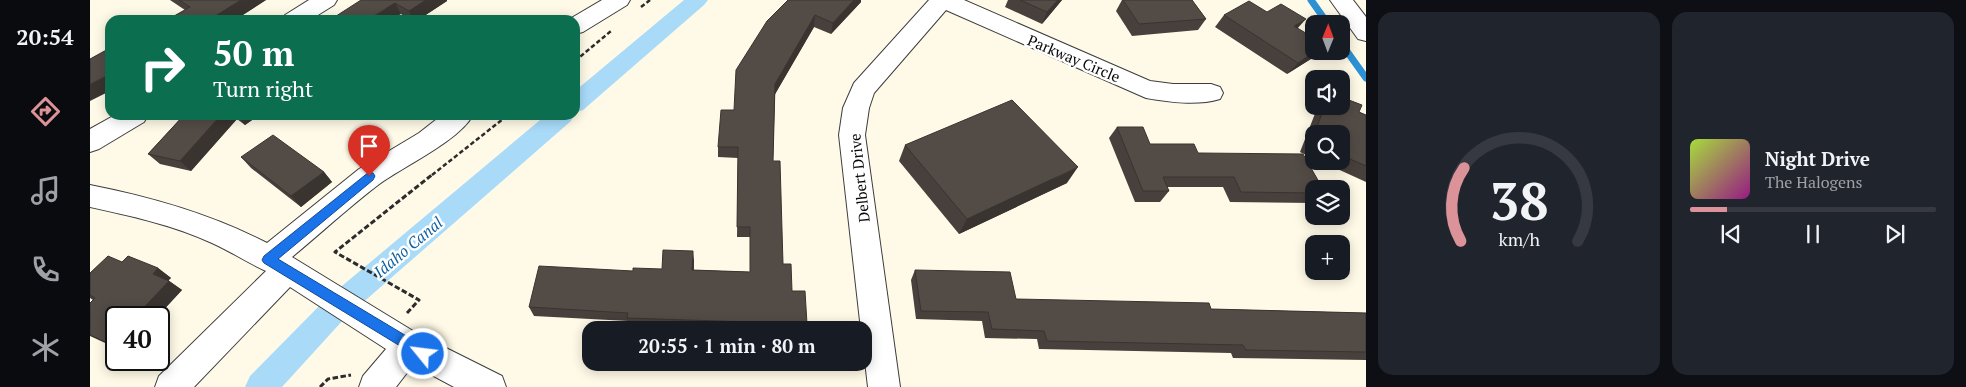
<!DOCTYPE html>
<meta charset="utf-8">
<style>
:root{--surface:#171b24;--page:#20242c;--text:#f1f3f6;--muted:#9ea1a6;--line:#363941;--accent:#db9298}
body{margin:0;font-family:"PT Serif",serif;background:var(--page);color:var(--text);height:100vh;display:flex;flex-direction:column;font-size:19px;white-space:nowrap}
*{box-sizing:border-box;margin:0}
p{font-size:16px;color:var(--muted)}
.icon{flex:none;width:28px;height:28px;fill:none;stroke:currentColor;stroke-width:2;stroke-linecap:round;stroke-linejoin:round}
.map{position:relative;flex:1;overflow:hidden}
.sheet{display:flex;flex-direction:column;gap:12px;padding:12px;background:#0d0f14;width:600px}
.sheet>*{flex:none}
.hud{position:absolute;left:15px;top:15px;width:475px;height:105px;border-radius:15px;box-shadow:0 2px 12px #0003;background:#0b6e4f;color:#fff;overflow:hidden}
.needle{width:32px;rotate:1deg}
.fabs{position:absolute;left:1215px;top:15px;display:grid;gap:10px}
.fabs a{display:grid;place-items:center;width:45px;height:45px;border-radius:10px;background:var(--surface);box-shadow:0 2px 12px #0003;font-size:25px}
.speed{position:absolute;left:15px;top:306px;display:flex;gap:10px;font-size:25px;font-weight:700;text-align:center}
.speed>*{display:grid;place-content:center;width:65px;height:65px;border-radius:50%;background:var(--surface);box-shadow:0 2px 12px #0003;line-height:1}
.speed .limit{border:2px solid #111;border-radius:8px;background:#fff;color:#111}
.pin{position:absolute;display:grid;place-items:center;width:42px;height:42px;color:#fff;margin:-51px -21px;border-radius:50% 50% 50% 0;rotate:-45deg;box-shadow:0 0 5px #0007}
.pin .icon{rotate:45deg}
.me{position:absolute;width:55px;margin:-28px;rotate:299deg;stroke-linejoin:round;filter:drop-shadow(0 0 4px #0008)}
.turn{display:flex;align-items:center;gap:18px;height:105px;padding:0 25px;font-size:22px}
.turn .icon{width:65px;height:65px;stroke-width:2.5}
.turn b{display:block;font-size:35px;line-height:42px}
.sheet .widget{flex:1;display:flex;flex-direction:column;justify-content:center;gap:8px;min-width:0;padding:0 18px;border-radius:15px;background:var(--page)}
.sheet .dial{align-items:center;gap:0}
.dial svg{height:130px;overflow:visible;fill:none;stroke:var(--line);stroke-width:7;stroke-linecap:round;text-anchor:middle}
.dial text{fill:var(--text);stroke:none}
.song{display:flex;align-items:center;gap:15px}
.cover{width:60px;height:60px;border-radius:8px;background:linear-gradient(135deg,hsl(80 70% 55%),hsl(310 70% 35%))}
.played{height:5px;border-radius:2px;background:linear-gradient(90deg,var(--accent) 15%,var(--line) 15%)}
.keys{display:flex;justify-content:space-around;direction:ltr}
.sheet .tiles{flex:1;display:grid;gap:12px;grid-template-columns:repeat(2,1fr)}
.trip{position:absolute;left:492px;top:321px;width:290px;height:50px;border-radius:15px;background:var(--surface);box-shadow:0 2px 12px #0003;font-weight:700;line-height:50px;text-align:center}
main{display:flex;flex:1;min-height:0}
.tabs{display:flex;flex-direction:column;width:90px;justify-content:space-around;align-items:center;background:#090b0e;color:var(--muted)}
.tabs .icon{width:35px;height:35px}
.tabs .selected{color:var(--accent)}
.tabs b{font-size:22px;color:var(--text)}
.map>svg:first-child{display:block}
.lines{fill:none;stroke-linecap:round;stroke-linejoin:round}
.stream{stroke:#2c92d4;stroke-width:7}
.canal{fill:#a9dbf9;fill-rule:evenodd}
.minor-casing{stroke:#3d3d3d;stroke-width:2}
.path-far1{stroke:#2c2c2c;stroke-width:2.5;stroke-dasharray:4.5 2.5;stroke-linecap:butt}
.path{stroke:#2c2c2c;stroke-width:3;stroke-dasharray:5.5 2.5;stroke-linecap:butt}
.minor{fill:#fff;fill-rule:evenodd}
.wall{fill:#47403c}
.shaded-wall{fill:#3a3431}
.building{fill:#534b46;stroke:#3a3431}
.route{fill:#1a73e8;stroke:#114b97}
.labels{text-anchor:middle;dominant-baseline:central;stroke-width:5;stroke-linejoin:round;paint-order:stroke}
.street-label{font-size:15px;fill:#0a0a0a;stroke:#fff}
.water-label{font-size:16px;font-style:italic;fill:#0f61a0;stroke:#fff}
</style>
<main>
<nav class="tabs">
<b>20:54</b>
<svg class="icon selected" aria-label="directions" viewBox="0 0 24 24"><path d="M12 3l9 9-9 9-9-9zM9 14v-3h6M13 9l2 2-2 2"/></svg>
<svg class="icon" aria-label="music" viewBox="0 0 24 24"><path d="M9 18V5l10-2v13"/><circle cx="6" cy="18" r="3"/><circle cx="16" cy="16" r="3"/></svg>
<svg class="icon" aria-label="phone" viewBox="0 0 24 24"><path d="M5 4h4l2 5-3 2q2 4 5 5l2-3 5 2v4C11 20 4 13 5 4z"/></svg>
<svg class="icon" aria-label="climate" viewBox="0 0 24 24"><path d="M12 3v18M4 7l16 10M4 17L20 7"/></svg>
</nav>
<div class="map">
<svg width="1276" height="387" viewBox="0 0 1276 387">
<rect width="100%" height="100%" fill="#fffae7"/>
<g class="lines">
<g class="stream">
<polyline points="1221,0 1238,24"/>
<polyline points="1251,43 1276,78"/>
</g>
<g class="canal">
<polygon points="594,0 618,0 614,5 493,110 485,113 485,91"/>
<polygon points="456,115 484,115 481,121 254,319 192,387 155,387 160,376 234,301"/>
</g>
<defs>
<g id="minor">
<polygon points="219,0 247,0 244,5 220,20 192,20 195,15"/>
<polygon points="512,0 540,0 537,5 493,32 485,34 485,20 478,20"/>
<path d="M839 0H874L1060 81 1083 84H1121L1130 87 1133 93 1130 99C1107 106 1079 102 1056 98L856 10 784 93 779 108 775 135 810 387H778L774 353V330H771L749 135 753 108 764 83Z"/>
<polygon points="1240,0 1263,0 1276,17 1276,41 1268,39"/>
<polygon points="25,115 58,115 54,122 9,149 0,152 0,129"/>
<path d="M352 115H383C369 141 312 167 288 185 258 208 231 233 202 257L328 334 412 376 416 387H364L323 365 306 387H269L273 376 296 349 200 287 104 387H65L69 376 176 271C158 263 140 251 122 243 83 225 41 216 0 207V185C61 197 121 214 177 243L269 169 329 133Z"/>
</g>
</defs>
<use href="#minor" class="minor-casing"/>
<g class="path-far1">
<polyline points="551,7 560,0"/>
<polyline points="485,61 521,31"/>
<polyline points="342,175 418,115"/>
</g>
<g class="path">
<polyline points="317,313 329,300 245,252 343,174"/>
<polyline points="230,387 238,379 261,375"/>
</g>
<use href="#minor" class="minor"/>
</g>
<g class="wall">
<polygon points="80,0 176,0 145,20 77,20 95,10"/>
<polygon points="271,0 357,0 357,1 328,20 320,20 311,14"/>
<polygon points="698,0 771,2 741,34 724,27 685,94 683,161 693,264 702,291 717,324 716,330 633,330 539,327 538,321 444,316 439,307 543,271 572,269 604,260 604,270 660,272 660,237 647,237 648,158 628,157 628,147 644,110"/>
<polygon points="918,0 972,0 952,24 915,7"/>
<polygon points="1032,0 1102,0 1116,19 1108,30 1042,36 1026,11"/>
<polygon points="1177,12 1207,28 1224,51 1230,51 1224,57 1197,74 1125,27 1134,15"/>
<polygon points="1228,106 1251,106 1276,115 1276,182 1230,161 1251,161 1251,134 1224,134 1224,159 1210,152"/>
<polygon points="94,115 169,115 155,125 147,119 101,171 70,164 58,154"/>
<polygon points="1027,127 1060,144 1108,153 1224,189 1224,203 1140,202 1133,187 1077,187 1079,191 1070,202 1045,202 1019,138"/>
<polygon points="815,145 977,183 869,234 809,161"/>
<polygon points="151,157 234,172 242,182 211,207 161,168"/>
<polygon points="32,262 68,268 81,278 78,280 92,290 66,318 26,318 26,348 0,336 0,303 3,300 0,298 0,273"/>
<polygon points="825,270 926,299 1121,309 1276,313 1276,360 1143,358 1141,353 949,349 947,339 895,338 892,321 826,319 821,280"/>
</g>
<g class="shaded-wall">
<polygon points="151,0 176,0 145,20 119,20"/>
<polygon points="336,0 357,0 357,1 328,20 323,20 319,11"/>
<polygon points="764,0 771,0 771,2 741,34 743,23"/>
<polygon points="968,0 972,0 952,24 957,12"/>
<polygon points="305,3 311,14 301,20 277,20"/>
<polygon points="725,15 724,27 684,96 685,84"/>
<polygon points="1216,19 1206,30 1204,26"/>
<polygon points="1226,51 1230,51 1224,57 1197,74 1208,63"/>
<polygon points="20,74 20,91 0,101 0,84"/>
<polygon points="131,115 144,115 147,119 101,171 90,161"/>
<polygon points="147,115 169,115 155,125"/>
<polygon points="988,167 977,183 869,234 877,219"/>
<polygon points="234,172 242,182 211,207 201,196"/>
<polygon points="603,251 604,260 603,279 602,270"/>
<polygon points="68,268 81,278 76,283 63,274"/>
<polygon points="79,281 92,290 66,318 44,318"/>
<polygon points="26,337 26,347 20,344"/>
</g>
<g class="building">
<polygon points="89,0 151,0 119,20 118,19 115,20 77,20 100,7"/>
<polygon points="271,0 336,0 319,11 305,3 277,20 240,20"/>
<polygon points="698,0 764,0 743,23 725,15 685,84 683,161 690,161 693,264 701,264 702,291 715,291 717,324 537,318 538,313 439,307 449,266 543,271 543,268 572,269 573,250 603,251 602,270 660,272 660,227 647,227 648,147 628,147 631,110 644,110 646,70 677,21"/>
<polygon points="930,0 968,0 957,12"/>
<polygon points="1033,0 1102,0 1116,19 1049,24"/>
<polygon points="1159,1 1177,12 1191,4 1216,19 1204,26 1224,38 1224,51 1226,51 1208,63 1134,15"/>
<polygon points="20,48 20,74 0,84 0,59"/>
<polygon points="1251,97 1272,105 1269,112 1276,115 1276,166 1251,155 1251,134 1224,134 1235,106 1251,106"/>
<polygon points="922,100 988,167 877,219 815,145"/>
<polygon points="94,115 131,115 90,161 58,154"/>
<polygon points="1027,127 1053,127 1060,144 1104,144 1108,153 1213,154 1233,189 1224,189 1224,193 1151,192 1144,177 1073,177 1079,191 1053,191"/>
<polygon points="183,135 234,172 201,196 151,157"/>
<polygon points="1224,136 1224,143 1221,142"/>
<polygon points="18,256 32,262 38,256 68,268 63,274 79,281 44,318 26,318 26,337 20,344 0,335 0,303 5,298 0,295 0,273"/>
<polygon points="825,270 920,272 926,299 1119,303 1121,309 1276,313 1276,352 1156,350 1153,345 957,341 954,331 902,329 898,312 831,311"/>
</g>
<polygon class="route" points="279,172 283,173 285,176 283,180 188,259 338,349 340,354 338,358 333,360 174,263 172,260 174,256"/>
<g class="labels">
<g class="street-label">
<text transform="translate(984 58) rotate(23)">Parkway Circle</text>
<text transform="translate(769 178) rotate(-96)">Delbert Drive</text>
</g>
<g class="water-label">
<text transform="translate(318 247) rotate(-40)">Idaho Canal</text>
</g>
</g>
</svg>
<div class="fabs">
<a><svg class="needle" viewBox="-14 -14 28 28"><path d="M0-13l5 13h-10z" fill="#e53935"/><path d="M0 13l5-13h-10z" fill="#9ea1a6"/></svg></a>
<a><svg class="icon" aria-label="sound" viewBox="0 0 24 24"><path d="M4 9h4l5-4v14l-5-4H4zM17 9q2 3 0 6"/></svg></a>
<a><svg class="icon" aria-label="search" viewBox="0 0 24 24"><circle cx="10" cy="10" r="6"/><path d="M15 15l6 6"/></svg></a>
<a><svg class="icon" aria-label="layers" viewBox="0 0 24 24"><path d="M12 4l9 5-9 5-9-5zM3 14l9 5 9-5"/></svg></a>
<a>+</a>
</div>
<div class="speed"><div class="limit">40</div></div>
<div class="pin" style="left:279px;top:176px;background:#d93025"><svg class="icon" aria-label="arrive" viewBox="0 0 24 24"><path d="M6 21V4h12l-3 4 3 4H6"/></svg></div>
<svg class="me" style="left:333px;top:354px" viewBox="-20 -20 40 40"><circle r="17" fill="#1a73e8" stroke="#fff" stroke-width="3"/><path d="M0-11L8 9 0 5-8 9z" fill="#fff"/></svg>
<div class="trip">20:55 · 1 min · 80 m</div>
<div class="hud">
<div class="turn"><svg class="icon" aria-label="right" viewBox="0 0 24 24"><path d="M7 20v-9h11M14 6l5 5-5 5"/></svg><div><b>50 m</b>Turn right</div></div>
</div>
</div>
<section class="sheet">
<div class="tiles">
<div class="widget dial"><svg viewBox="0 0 100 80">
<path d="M14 69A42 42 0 1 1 86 69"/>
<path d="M14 69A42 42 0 0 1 16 24" stroke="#db9298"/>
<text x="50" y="56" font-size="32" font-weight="700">38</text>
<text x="50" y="72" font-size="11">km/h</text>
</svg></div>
<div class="widget">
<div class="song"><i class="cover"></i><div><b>Night Drive</b><p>The Halogens</p></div></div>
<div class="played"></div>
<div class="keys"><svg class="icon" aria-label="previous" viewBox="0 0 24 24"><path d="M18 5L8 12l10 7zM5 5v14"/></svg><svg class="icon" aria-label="pause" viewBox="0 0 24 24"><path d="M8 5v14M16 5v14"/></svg><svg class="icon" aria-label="next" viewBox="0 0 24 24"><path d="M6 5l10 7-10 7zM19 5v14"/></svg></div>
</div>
</div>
</section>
</main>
